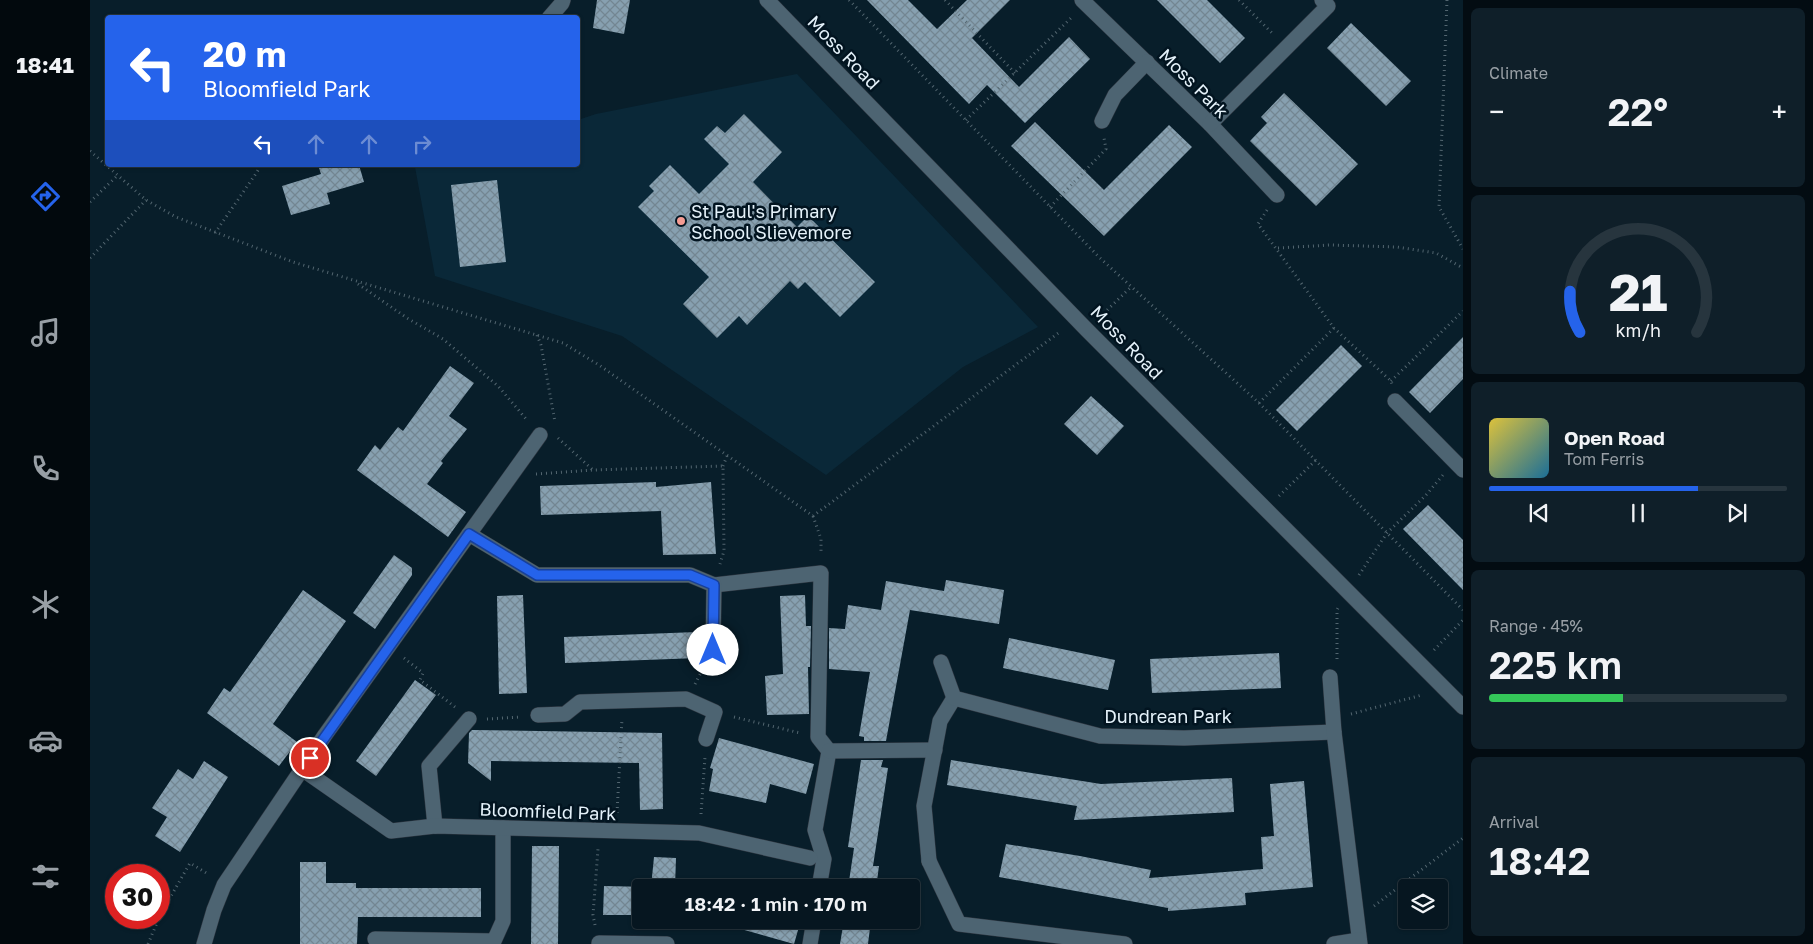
<!DOCTYPE html>
<meta charset="utf-8">
<style>
:root{--surface:#061620;--page:#0f1f29;--text:#f1f3f6;--muted:#989fa5;--line:#27353e;--accent:#2563eb}
body{margin:0;font-family:"Golos Text",sans-serif;background:var(--page);color:var(--text);height:100vh;display:flex;flex-direction:column;font-size:19px;white-space:nowrap}
*{box-sizing:border-box;margin:0}
p{font-size:16px;color:var(--muted)}
.icon{flex:none;width:28px;height:28px;fill:none;stroke:currentColor;stroke-width:2;stroke-linecap:round;stroke-linejoin:round}
.map{position:relative;flex:1;overflow:hidden}
.side{display:flex;flex-direction:column;gap:8px;padding:8px;background:#030c12;width:350px}
.side>*{flex:none}
.banner{position:absolute;left:15px;top:15px;width:475px;height:152px;border-radius:5px;box-shadow:0 1px 4px #0004,0 0 0 1px var(--line);background:#2563eb;color:#fff;overflow:hidden}
.buttons{position:absolute;left:1308px;top:879px;display:grid;gap:10px}
.buttons a{display:grid;place-items:center;width:50px;height:50px;border-radius:5px;background:var(--surface);box-shadow:0 1px 4px #0004,0 0 0 1px var(--line);font-size:25px}
.speed{position:absolute;left:15px;top:864px;display:flex;gap:10px;font-size:25px;font-weight:700;text-align:center}
.speed>*{display:grid;place-content:center;width:65px;height:65px;border-radius:50%;background:var(--surface);box-shadow:0 1px 4px #0004,0 0 0 1px var(--line);line-height:1}
.speed .limit{border:8px solid #d22;background:#fff;color:#111}
.pin{position:absolute;display:grid;place-items:center;width:42px;height:42px;color:#fff;margin:-21px;border:2px solid #fff;border-radius:50%;box-shadow:0 1px 5px #0007}
.me{position:absolute;width:55px;margin:-28px;rotate:0deg;stroke-linejoin:round;filter:drop-shadow(0 0 4px #0008)}
.turn{display:flex;align-items:center;gap:18px;height:105px;padding:0 15px;font-size:22px}
.turn .icon{width:65px;height:65px;stroke-width:2.5}
.turn b{display:block;font-size:35px;line-height:42px}
.lanes{display:flex;align-items:center;height:48px;padding:0 15px;background:#0003;justify-content:center;gap:25px;direction:ltr}
.lanes .off{opacity:.35}
.big{font-size:38px;font-weight:600;line-height:1.1}
.side .widget{flex:1;display:flex;flex-direction:column;justify-content:center;gap:8px;min-width:0;padding:0 18px;border-radius:8px;background:var(--page)}
.side .dial{align-items:center;gap:0}
.dial svg{height:130px;overflow:visible;fill:none;stroke:var(--line);stroke-width:7;stroke-linecap:round;text-anchor:middle}
.dial text{fill:var(--text);stroke:none}
.song{display:flex;align-items:center;gap:15px}
.cover{width:60px;height:60px;border-radius:8px;background:linear-gradient(135deg,hsl(50 70% 55%),hsl(200 70% 35%))}
.played{height:5px;border-radius:2px;background:linear-gradient(90deg,var(--accent) 70%,var(--line) 70%)}
.keys{display:flex;justify-content:space-around;direction:ltr}
.heat{display:flex;justify-content:space-between;align-items:center;font-size:28px;direction:ltr}
.charge{height:8px;border-radius:4px;background:linear-gradient(90deg,#34c759 45%,var(--line) 0)}
.trip{position:absolute;left:542px;top:879px;width:288px;height:50px;border-radius:5px;background:var(--surface);box-shadow:0 1px 4px #0004,0 0 0 1px var(--line);font-weight:600;line-height:50px;text-align:center}
main{display:flex;flex:1;min-height:0}
.dock{display:flex;flex-direction:column;width:90px;justify-content:space-around;align-items:center;background:#02090d;color:var(--muted)}
.dock .icon{width:35px;height:35px}
.dock .selected{color:var(--accent)}
.dock b{font-size:22px;color:var(--text)}
.map>svg:first-child{display:block}
.built{fill:#0a2838}
.building{fill:url(#building-cross-hatch)}
.lines{fill:none;stroke-linecap:round;stroke-linejoin:round}
.pedestrian-casing{stroke:#2e3640;stroke-width:16}
.minor-casing{stroke:#2e3640;stroke-width:16}
.path{stroke:#536670;stroke-width:3;stroke-dasharray:1 4;stroke-linecap:butt}
.pedestrian{stroke:#4d6472;stroke-width:15}
.minor{stroke:#4d6472;stroke-width:15}
.route-casing{stroke:#184099;stroke-width:12}
.route{stroke:#2563eb;stroke-width:9}
.poi-dot{fill:#f59c93;stroke:#021420;stroke-width:2}
.labels{text-anchor:middle;dominant-baseline:central;stroke-width:5;stroke-linejoin:round;paint-order:stroke}
.street-label{font-size:18px;fill:#e5f2fa;stroke:#021420}
.poi-label{font-size:18px;fill:#e5f2fa;stroke:#021420;text-anchor:start}
</style>
<main>
<nav class="dock">
<b>18:41</b>
<svg class="icon selected" aria-label="directions" viewBox="0 0 24 24"><path d="M12 3l9 9-9 9-9-9zM9 14v-3h6M13 9l2 2-2 2"/></svg>
<svg class="icon" aria-label="music" viewBox="0 0 24 24"><path d="M9 18V5l10-2v13"/><circle cx="6" cy="18" r="3"/><circle cx="16" cy="16" r="3"/></svg>
<svg class="icon" aria-label="phone" viewBox="0 0 24 24"><path d="M5 4h4l2 5-3 2q2 4 5 5l2-3 5 2v4C11 20 4 13 5 4z"/></svg>
<svg class="icon" aria-label="climate" viewBox="0 0 24 24"><path d="M12 3v18M4 7l16 10M4 17L20 7"/></svg>
<svg class="icon" aria-label="car" viewBox="0 0 24 24"><path d="M5 17H2v-5l4-1 3-4h7l3 4 3 1v5h-3M9 17h6M6 11h13"/><circle cx="7" cy="17" r="2"/><circle cx="17" cy="17" r="2"/></svg>
<svg class="icon" aria-label="filters" viewBox="0 0 24 24"><path d="M4 7h16M4 17h16"/><circle cx="9" cy="7" r="2"/><circle cx="15" cy="17" r="2"/></svg>
</nav>
<div class="map">
<svg width="1373" height="944" viewBox="0 0 1373 944">
<defs>
<pattern id="building-cross-hatch" width="8" height="8" patternUnits="userSpaceOnUse" patternTransform="scale(1.25)"><rect width="8" height="8" fill="#87a0b0"/><path d="M0 0l8 8M0 8l8-8" fill="none" stroke="#738692"/></pattern>
</defs>
<rect width="100%" height="100%" fill="#081e2a"/>
<polygon class="built" points="707,74 948,327 873,367 736,475 532,336 345,276 325,167 333,165 488,165 488,120 506,114"/>
<g class="building">
<polygon points="507,0 540,0 534,34 503,28"/>
<polygon points="777,0 818,0 847,29 877,0 920,0 882,38 929,87 979,37 1000,59 935,123 897,85 879,104"/>
<polygon points="1067,0 1117,0 1155,38 1130,63"/>
<polygon points="1261,23 1321,81 1296,106 1237,48"/>
<polygon points="1194,93 1268,164 1226,206 1160,141 1177,123 1171,117"/>
<polygon points="654,114 692,152 663,182 707,227 718,216 785,282 750,317 715,282 708,289 700,281 657,325 649,316 627,338 593,304 619,277 548,207 564,191 559,186 580,165 609,194 639,164 614,139 627,126 635,133"/>
<polygon points="945,122 1014,190 1079,125 1102,147 1014,236 921,146"/>
<polygon points="228,165 269,165 274,182 237,193 240,204 201,215 192,186 231,174"/>
<polygon points="407,180 416,262 370,267 361,185"/>
<polygon points="1373,337 1373,379 1340,413 1319,392"/>
<polygon points="1251,345 1272,366 1207,431 1186,410"/>
<polygon points="360,366 384,383 359,416 377,429 351,461 353,463 337,484 376,512 358,537 267,470 285,445 290,450 308,427 313,431"/>
<polygon points="1001,396 1034,426 1007,455 974,424"/>
<polygon points="566,482 566,487 621,482 626,554 573,555 571,511 451,515 450,486"/>
<polygon points="1338,505 1373,540 1373,590 1313,529"/>
<polygon points="304,555 322,568 322,575 285,629 263,613"/>
<polygon points="856,580 914,590 909,624 820,610 796,741 774,741 774,737 769,736 780,672 739,669 739,628 755,629 758,605 791,610 796,581 854,591"/>
<polygon points="213,590 256,621 183,724 207,742 189,766 117,713 134,688 140,692"/>
<polygon points="433,595 437,693 409,694 407,596"/>
<polygon points="715,595 716,626 721,626 720,667 718,667 719,714 677,715 675,676 693,674 690,596"/>
<polygon points="607,632 608,658 475,663 474,637"/>
<polygon points="919,638 1025,660 1018,690 913,668"/>
<polygon points="1189,653 1191,688 1062,693 1060,659"/>
<polygon points="325,680 346,695 286,776 266,761"/>
<polygon points="382,730 572,733 573,809 550,810 549,763 401,761 401,781 378,763 379,733"/>
<polygon points="629,738 724,764 716,794 680,784 676,803 619,791 623,769 620,768"/>
<polygon points="771,760 793,760 791,767 798,768 783,866 789,866 786,888 758,888 764,848 758,847"/>
<polygon points="861,760 1011,784 1142,778 1144,812 984,820 987,806 857,785"/>
<polygon points="114,761 138,777 90,852 65,836 77,817 62,808 88,769 103,779"/>
<polygon points="1214,781 1223,887 1155,893 1156,905 1078,911 1078,908 909,877 916,844 990,856 1061,870 1059,878 1173,869 1171,837 1184,836 1180,784"/>
<polygon points="442,846 469,846 468,944 441,944"/>
<polygon points="564,857 586,858 585,887 587,888 551,888 551,915 513,915 514,886 561,887"/>
<polygon points="210,862 236,862 236,883 266,883 266,888 391,888 391,917 268,917 267,944 210,944"/>
<polygon points="619,920 711,920 704,944"/>
<polygon points="754,920 781,920 778,944 750,944"/>
</g>
<g class="lines">
<defs>
<g id="pedestrian">
<polyline points="624,585 731,573 728,737 739,751 725,830 734,859 729,888"/>
<polyline points="448,715 475,714 490,702 596,699 625,712 616,739"/>
<polyline points="739,751 845,750"/>
<polyline points="345,826 339,766 379,719"/>
<polyline points="839,861 834,806 850,721 864,698"/>
<polyline points="285,939 404,941 413,921 413,828"/>
<polyline points="509,943 577,944"/>
<polyline points="720,944 724,920"/>
</g>
<g id="minor">
<polyline points="677,0 997,330 1373,707"/>
<polyline points="992,0 1120,124 1187,195"/>
<polyline points="459,18 472,3 473,0"/>
<polyline points="1012,121 1025,95 1057,62"/>
<polyline points="1120,124 1238,6 1232,0"/>
<polyline points="1305,401 1373,470"/>
<polyline points="379,534 447,575 600,575 624,585 623,650"/>
<polyline points="851,662 864,698 1010,736 1094,738 1244,732"/>
<polyline points="1240,677 1244,732 1270,944"/>
<polyline points="212,769 301,831 345,826 609,833 720,858"/>
<polyline points="839,861 869,924 1035,944"/>
<polyline points="114,944 124,910 134,885 235,735 450,435"/>
<polyline points="1244,944 1269,940"/>
</g>
</defs>
<use href="#pedestrian" class="pedestrian-casing"/>
<use href="#minor" class="minor-casing"/>
<g class="path">
<polyline points="759,0 1010,258 1169,403 1373,610"/>
<polyline points="855,0 925,73"/>
<polyline points="1149,0 1184,35"/>
<polyline points="1357,0 1349,207 1373,249"/>
<polyline points="876,120 983,16"/>
<polyline points="0,151 56,200 86,217 203,262 473,343 509,365 723,516 971,331"/>
<polyline points="0,202 28,175"/>
<polyline points="960,207 1016,149 1014,138"/>
<polyline points="1177,210 1168,224 1244,328 1301,381 1302,384"/>
<polyline points="125,233 167,172 171,165"/>
<polyline points="1188,248 1240,245 1307,247 1346,253 1373,268"/>
<polyline points="0,258 56,200"/>
<polyline points="268,284 317,318 353,339 408,386 437,420"/>
<polyline points="1010,317 1042,286"/>
<polyline points="447,335 451,345 465,422"/>
<polyline points="1301,381 1373,311"/>
<polyline points="1169,403 1244,328"/>
<polyline points="468,438 503,470"/>
<polyline points="633,466 637,456"/>
<polyline points="446,474 503,470 633,466 634,551 630,564"/>
<polyline points="1189,496 1226,460"/>
<polyline points="723,516 731,539 731,554"/>
<polyline points="1269,575 1297,533 1336,495 1353,475"/>
<polyline points="1344,650 1373,620"/>
<polyline points="314,658 333,673 330,680 365,707"/>
<polyline points="1247,659 1247,610 1248,608"/>
<polyline points="605,684 615,665"/>
<polyline points="1261,714 1332,695"/>
<polyline points="644,717 710,733"/>
<polyline points="397,719 430,717"/>
<polyline points="527,813 532,719"/>
<polyline points="611,814 615,757"/>
<polyline points="1284,906 1373,838"/>
<polyline points="69,917 100,863 118,874"/>
<polyline points="505,925 503,915 508,849"/>
<polyline points="58,944 69,918"/>
</g>
<use href="#pedestrian" class="pedestrian"/>
<use href="#minor" class="minor"/>
</g>
<g class="lines">
<defs>
<polyline id="route" points="220,758 379,534 447,575 600,575 624,585 623,650"/>
</defs>
<use href="#route" class="route-casing"/>
<use href="#route" class="route"/>
</g>
<circle class="poi-dot" cx="591" cy="221" r="5"/>
<g class="labels">
<g class="street-label">
<text transform="translate(754 52) rotate(46)">Moss Road</text>
<text transform="translate(1104 83) rotate(45)">Moss Park</text>
<text transform="translate(1037 342) rotate(46)">Moss Road</text>
<text x="1078" y="716">Dundrean Park</text>
<text transform="translate(458 811) rotate(2)">Bloomfield Park</text>
</g>
<g class="poi-label">
<text x="601" y="211">St Paul's Primary<tspan x="601" dy="21">School Slievemore</tspan></text>
</g>
</g>
</svg>
<div class="buttons">
<a><svg class="icon" aria-label="layers" viewBox="0 0 24 24"><path d="M12 4l9 5-9 5-9-5zM3 14l9 5 9-5"/></svg></a>
</div>
<div class="speed"><div class="limit">30</div></div>
<div class="pin" style="left:220px;top:758px;background:#d93025"><svg class="icon" aria-label="arrive" viewBox="0 0 24 24"><path d="M6 21V4h12l-3 4 3 4H6"/></svg></div>
<svg class="me" style="left:623px;top:650px" viewBox="-20 -20 40 40"><circle r="19" fill="#fff"/><path d="M0-13L10 11 0 6-10 11z" fill="#2563eb"/></svg>
<div class="trip">18:42 · 1 min · 170 m</div>
<div class="banner">
<div class="turn"><svg class="icon" aria-label="left" viewBox="0 0 24 24"><path d="M17 20v-9H6M10 6l-5 5 5 5"/></svg><div><b>20 m</b>Bloomfield Park</div></div>
<div class="lanes"><svg class="icon" aria-label="left" viewBox="0 0 24 24"><path d="M17 20v-9H6M10 6l-5 5 5 5"/></svg><svg class="icon off" aria-label="ahead" viewBox="0 0 24 24"><path d="M12 20V5M6 11l6-6 6 6"/></svg><svg class="icon off" aria-label="ahead" viewBox="0 0 24 24"><path d="M12 20V5M6 11l6-6 6 6"/></svg><svg class="icon off" aria-label="right" viewBox="0 0 24 24"><path d="M7 20v-9h11M14 6l5 5-5 5"/></svg></div>
</div>
</div>
<section class="side">
<div class="widget"><p>Climate</p>
<div class="heat"><a>−</a><b class="big">22°</b><a>+</a></div>
</div>
<div class="widget dial"><svg viewBox="0 0 100 80">
<path d="M14 69A42 42 0 1 1 86 69"/>
<path d="M14 69A42 42 0 0 1 8 44" stroke="#2563eb"/>
<text x="50" y="56" font-size="32" font-weight="700">21</text>
<text x="50" y="72" font-size="11">km/h</text>
</svg></div>
<div class="widget">
<div class="song"><i class="cover"></i><div><b>Open Road</b><p>Tom Ferris</p></div></div>
<div class="played"></div>
<div class="keys"><svg class="icon" aria-label="previous" viewBox="0 0 24 24"><path d="M18 5L8 12l10 7zM5 5v14"/></svg><svg class="icon" aria-label="pause" viewBox="0 0 24 24"><path d="M8 5v14M16 5v14"/></svg><svg class="icon" aria-label="next" viewBox="0 0 24 24"><path d="M6 5l10 7-10 7zM19 5v14"/></svg></div>
</div>
<div class="widget"><p>Range · 45%</p><b class="big">225 km</b><div class="charge"></div></div>
<div class="widget"><p>Arrival</p><b class="big">18:42</b></div>
</section>
</main>
